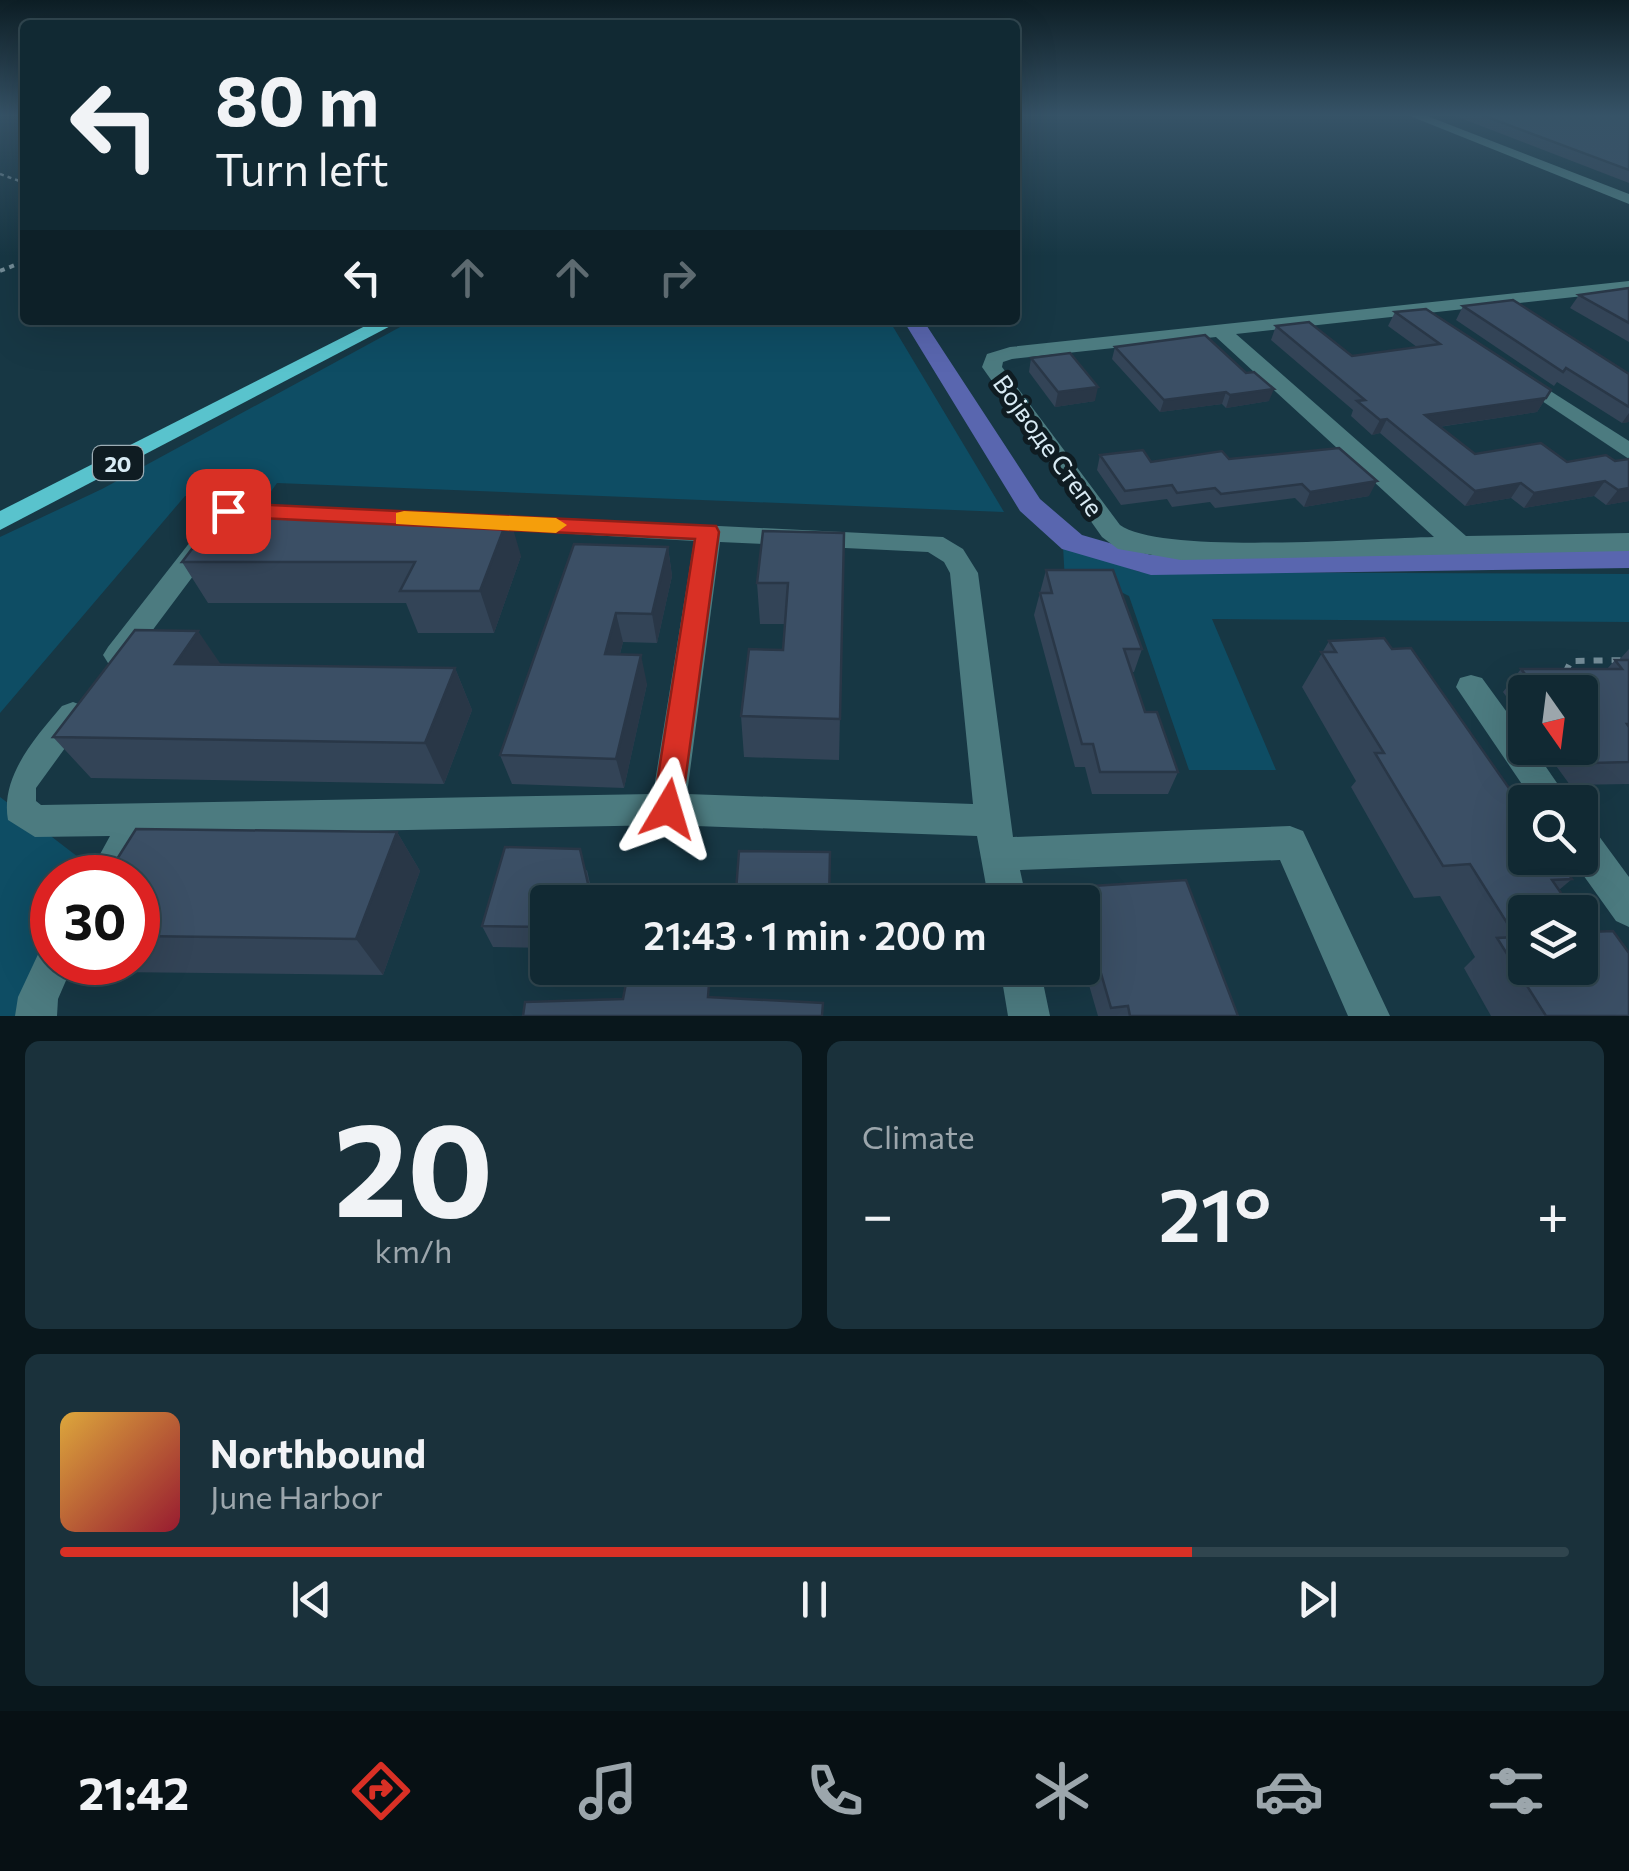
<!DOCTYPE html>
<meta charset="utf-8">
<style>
:root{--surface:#112933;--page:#1a313b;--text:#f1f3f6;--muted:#9ca6ac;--line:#30454e;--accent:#d93025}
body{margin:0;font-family:Commissioner,sans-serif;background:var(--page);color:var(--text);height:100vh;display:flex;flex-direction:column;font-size:38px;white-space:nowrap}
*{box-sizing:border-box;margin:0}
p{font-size:32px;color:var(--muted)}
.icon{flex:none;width:55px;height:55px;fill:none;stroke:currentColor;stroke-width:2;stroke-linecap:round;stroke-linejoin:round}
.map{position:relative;height:1016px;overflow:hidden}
.side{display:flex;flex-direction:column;gap:25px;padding:25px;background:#09171c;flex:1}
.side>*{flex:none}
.guide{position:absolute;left:20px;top:20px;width:1000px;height:305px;border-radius:10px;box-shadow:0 10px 40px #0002,0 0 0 2px var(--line);background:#112933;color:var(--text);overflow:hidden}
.needle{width:65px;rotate:166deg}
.fabs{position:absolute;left:1508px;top:675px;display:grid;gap:20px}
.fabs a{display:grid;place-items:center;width:90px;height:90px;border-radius:10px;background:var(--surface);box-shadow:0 10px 40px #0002,0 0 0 2px var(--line);font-size:50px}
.speed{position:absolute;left:30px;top:855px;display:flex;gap:20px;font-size:50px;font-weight:700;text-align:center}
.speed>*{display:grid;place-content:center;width:130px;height:130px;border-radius:50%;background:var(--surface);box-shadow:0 10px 40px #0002,0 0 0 2px var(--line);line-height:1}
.speed .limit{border:15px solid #d22;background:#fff;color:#111}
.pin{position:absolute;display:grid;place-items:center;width:85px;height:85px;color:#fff;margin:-42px;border-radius:20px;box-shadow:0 5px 15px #0006}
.me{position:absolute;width:110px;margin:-55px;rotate:7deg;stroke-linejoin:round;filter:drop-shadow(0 0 8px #0008)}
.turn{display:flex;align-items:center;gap:35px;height:210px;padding:0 30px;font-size:45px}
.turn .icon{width:130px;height:130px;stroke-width:2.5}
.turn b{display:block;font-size:70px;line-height:85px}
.lanes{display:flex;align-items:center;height:95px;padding:0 30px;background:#0003;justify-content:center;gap:50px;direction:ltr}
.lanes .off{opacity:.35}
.big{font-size:75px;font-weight:600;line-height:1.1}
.side .widget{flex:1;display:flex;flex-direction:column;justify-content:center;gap:15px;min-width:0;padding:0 35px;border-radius:15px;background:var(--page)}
.side .dial{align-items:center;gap:0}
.dial b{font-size:130px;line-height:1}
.song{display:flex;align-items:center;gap:30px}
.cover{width:120px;height:120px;border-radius:15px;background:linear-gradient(135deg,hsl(40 70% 55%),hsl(350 70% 35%))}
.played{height:10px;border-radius:5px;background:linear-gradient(90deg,var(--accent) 75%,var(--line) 75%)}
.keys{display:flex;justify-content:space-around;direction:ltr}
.heat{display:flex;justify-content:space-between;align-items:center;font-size:55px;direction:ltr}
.side .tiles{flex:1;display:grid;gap:25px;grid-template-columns:1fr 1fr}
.widget:last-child{grid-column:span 2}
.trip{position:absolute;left:530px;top:885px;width:570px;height:100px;border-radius:10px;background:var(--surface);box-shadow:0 10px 40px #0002,0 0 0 2px var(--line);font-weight:600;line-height:100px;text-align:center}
.dock{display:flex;height:160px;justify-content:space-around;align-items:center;background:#071014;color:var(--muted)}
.dock .icon{width:70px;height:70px}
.dock .on{color:var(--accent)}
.dock b{font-size:45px;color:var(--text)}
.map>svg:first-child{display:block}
.green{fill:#0e4d64}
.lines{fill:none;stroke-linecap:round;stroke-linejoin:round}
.canal{fill:#5966af;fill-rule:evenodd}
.path-far2{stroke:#738c97;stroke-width:2.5;stroke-dasharray:4 4;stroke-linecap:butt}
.path-far1{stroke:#738c97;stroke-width:4;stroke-dasharray:5 5;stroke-linecap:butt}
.path{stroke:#738c97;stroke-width:6;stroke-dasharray:9 9;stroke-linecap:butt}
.minor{fill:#4c7b80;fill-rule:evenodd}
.major{fill:#59c3cd;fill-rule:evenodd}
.wall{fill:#334457}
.shaded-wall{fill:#293747}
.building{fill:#3b4f65;stroke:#293747;stroke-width:2.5}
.route{fill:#d93025;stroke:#8d1f18;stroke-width:2.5}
.slow{fill:#f59e0b}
.labels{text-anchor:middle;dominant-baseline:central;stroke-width:10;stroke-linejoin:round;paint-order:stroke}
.shield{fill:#0f1c22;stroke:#9cadb5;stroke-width:2.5}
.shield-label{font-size:22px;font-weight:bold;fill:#d9ebf4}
.street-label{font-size:25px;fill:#d9ebf4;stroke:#0f1c22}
</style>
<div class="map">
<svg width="1629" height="1016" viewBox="0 0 1629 1016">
<rect width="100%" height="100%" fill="#173744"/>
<g class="green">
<polygon points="413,320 889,320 1004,512 277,483 265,500 185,496 0,713 0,537 102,489"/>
<polygon points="1063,546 1140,572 1629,574 1629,622 1212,619 1276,770 1189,770 1129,596 1111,587 1065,582"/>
<polygon points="0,797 104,877 52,878 52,962 34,1016 0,1016"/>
</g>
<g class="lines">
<polygon class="canal" points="903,320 923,320 1040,499 1082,535 1151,555 1629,548 1629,568 1151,575 1062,549 1020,511"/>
<polyline class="path-far2" points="0,174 25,183"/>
<polyline class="path-far1" points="0,271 25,261"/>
<polyline class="path" points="1565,673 1571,661 1629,660"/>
<g class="minor">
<polygon points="1405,114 1422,114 1629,194 1629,204"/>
<path d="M1629 281V291L1236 334 1466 536 1629 533V551L1181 560 1118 549 1102 537 982 367 987 354 1010 347ZM1216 337 1434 537C1373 538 1161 555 1120 525L1002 367 1003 362 1012 359Z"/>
<polygon points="1522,373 1629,441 1629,459 1515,383 1515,375"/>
<polygon points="228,503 362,509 375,517 362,525 235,520 128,663 118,667 108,663 103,655 108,647 219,505"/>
<path d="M477 514 943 537 963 549 978 573 1013 837 1290 826 1303 831 1390 1016H1348L1280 860 1020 870 1027 902H989L977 836 668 825 148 835 125 878H87L110 836 35 837 8 820C0 776 36 737 62 706L73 702 84 706 89 715 36 788V801L41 805 653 794 694 541 468 528 464 522 468 516ZM720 542 928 552 944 562 950 573 973 804 687 794Z"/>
<polygon points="1471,675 1482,678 1525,737 1525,748 1533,748 1570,802 1534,802 1456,687 1460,678"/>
<polygon points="1580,823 1593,828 1629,877 1629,927 1616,921 1571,858 1580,858"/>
<polygon points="52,943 52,962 74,962 58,999 57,1016 15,1016 18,997 41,948"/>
<polygon points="1000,968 1040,968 1050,1016 1008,1016"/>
</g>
<polygon class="major" points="377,320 402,320 0,530 0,511"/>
</g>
<g class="wall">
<polygon points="1450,114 1629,114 1629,183"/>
<polygon points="1629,288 1629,342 1570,308 1579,295"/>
<polygon points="1463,306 1629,374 1629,422 1622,423 1557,382 1554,386 1456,320"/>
<polygon points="1395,312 1551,390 1537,412 1439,427 1475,454 1567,462 1606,455 1629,501 1606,505 1594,496 1524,508 1511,498 1465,506 1380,433 1372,435 1351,416 1353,410 1271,340 1276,326 1352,356 1417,347 1388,326"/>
<polygon points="1115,347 1269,401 1226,408 1222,404 1160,412 1112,359"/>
<polygon points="1031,358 1095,401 1055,407 1029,372"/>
<polygon points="1100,455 1151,462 1229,459 1369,496 1304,507 1295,498 1215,508 1210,502 1172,507 1167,499 1121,505 1097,470"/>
<polygon points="844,533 839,760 744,757 741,716 783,650 785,624 760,624 757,583"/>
<polygon points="668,547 672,576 657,643 623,642 620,654 647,684 624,788 512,784 500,755"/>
<polygon points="521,556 494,633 418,633 406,603 208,603 182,562"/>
<polygon points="1046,570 1142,649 1134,672 1131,672 1145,712 1178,772 1168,794 1092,794 1085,767 1075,767 1034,615"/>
<polygon points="1329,641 1392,649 1572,879 1559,890 1629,1016 1491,1016 1464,968 1475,957 1440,896 1414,898 1351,787 1356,781 1302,687"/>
<polygon points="1629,649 1629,784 1570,785 1543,748 1580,748 1580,692 1525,692 1525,722 1503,692 1521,669 1607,669 1615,660 1619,660"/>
<polygon points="221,665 455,668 472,710 444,784 91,778 53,737"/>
<polygon points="397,832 420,871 383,975 113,972 102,962 138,962 138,878"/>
<polygon points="587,870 591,888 829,902 548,902 548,948 493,947 482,926"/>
<polygon points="1092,886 1238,1016 1098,1016 1082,961 1082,912 1084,911 1084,907"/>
</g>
<g class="shaded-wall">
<polygon points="1098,387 1095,401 1055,407 1058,392"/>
<polygon points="1274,389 1269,401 1226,408 1230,395"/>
<polygon points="1226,392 1222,404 1160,412 1164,400"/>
<polygon points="1546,398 1537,412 1417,430 1425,415"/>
<polygon points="1629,413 1629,422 1622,423"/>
<polygon points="1387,419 1380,433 1372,435 1380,420"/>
<polygon points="1377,481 1369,496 1304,507 1310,492"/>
<polygon points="1605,481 1594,496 1524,508 1534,493"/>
<polygon points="1521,483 1511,498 1465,506 1475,491"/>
<polygon points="1629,488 1629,501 1606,505 1618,490"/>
<polygon points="509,515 521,556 494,633 480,591"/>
<polygon points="668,547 672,576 657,643 652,614"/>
<polygon points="616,613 623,642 612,684 605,654"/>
<polygon points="198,631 226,672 175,664"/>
<polygon points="641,655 647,684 624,788 616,759"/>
<polygon points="455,668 472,710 444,784 425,743"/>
<polygon points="397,832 420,871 383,975 356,939"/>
</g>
<g class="building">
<polygon points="1479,114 1629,114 1629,170"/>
<polygon points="1629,288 1629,323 1579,295"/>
<polygon points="1513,300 1629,374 1629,407 1566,368 1563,372 1463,306"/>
<polygon points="1426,309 1551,390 1546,398 1425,415 1475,454 1541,443 1567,462 1606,455 1615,461 1629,459 1629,488 1618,490 1605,481 1534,493 1521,483 1475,491 1387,419 1380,420 1357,401 1365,400 1276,326 1309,322 1352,356 1440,344 1395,312"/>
<polygon points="1205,335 1246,373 1254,372 1274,389 1230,395 1226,392 1164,400 1115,347"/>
<polygon points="1070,353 1098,387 1058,392 1031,358"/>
<polygon points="1339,448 1377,481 1310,492 1302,484 1221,494 1215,488 1177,493 1172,485 1125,491 1100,455 1143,450 1151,462 1222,451 1229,459"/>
<polygon points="509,515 480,591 400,591 415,562 182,562 217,516"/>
<polygon points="763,531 844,533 840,719 741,716 749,649 783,650 788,583 757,583"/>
<polygon points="574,544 668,547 652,614 616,613 605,654 641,655 616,759 500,755"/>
<polygon points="1046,570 1113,570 1142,649 1124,649 1145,712 1157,712 1178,772 1100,772 1093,744 1082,744 1040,593 1052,593"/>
<polygon points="135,630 198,631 175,664 455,668 425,743 53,737"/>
<polygon points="1384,638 1392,649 1411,648 1525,811 1525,858 1557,858 1572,879 1552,880 1574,912 1525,912 1525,968 1580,968 1580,921 1588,932 1613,931 1629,953 1629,1016 1546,1016 1497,938 1516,937 1470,864 1443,866 1375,753 1384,753 1321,652 1336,652 1329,641"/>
<polygon points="1615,660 1629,660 1629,724 1627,724 1629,727 1629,762 1592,763 1580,747 1580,692 1539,692 1521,669 1622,669"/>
<polygon points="136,829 397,832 356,939 138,936 138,878 105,878"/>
<polygon points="505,847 580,849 589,888 736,891 739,851 830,852 829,902 548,902 548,927 482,926"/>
<polygon points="1186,880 1238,1016 1130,1016 1128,1006 1111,1008 1083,911 1099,909 1092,886"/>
<polygon points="626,983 709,984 708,997 823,1003 822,1016 523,1016 525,1002 623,999"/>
</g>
<linearGradient id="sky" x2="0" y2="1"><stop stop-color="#0d1e25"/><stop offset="0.45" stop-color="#365367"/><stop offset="1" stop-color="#365367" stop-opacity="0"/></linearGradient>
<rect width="1629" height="256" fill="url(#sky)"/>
<polygon class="route" points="228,503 716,526 719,532 680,819 668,823 657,819 653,809 695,539 220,516 220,506"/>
<polygon class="slow" points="404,511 556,518 567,525 556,533 396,524 396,513"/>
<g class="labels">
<rect class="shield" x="93" y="446" width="50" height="34" rx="8"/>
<g class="shield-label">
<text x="118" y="463">20</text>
</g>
<g class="street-label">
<text transform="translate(1049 445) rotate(54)">Војводе Степе</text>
</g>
</g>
</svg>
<div class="fabs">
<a><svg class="needle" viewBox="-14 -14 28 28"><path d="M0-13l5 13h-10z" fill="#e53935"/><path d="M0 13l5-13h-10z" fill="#9ca6ac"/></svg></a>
<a><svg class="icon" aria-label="search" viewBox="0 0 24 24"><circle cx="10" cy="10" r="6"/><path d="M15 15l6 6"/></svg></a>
<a><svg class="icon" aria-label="layers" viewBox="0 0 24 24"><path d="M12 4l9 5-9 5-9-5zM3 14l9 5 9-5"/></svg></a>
</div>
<div class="speed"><div class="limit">30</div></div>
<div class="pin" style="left:228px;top:511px;background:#d93025"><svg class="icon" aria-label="arrive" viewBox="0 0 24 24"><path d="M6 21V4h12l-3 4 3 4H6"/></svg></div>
<svg class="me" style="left:668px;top:809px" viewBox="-20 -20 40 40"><path d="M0-17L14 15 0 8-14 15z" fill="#d93025" stroke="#fff" stroke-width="4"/></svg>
<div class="trip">21:43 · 1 min · 200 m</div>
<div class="guide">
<div class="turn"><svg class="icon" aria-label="left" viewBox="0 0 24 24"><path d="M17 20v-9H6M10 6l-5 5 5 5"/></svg><div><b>80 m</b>Turn left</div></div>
<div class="lanes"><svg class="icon" aria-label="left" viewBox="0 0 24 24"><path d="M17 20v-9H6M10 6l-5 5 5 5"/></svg><svg class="icon off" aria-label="ahead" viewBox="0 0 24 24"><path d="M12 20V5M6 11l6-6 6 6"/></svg><svg class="icon off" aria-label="ahead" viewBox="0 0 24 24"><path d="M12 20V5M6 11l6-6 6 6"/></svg><svg class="icon off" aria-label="right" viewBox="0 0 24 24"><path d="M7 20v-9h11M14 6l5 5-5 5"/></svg></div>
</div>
</div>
<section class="side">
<div class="tiles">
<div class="widget dial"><b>20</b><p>km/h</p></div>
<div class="widget"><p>Climate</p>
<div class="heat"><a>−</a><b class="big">21°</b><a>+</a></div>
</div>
<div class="widget">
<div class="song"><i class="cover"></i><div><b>Northbound</b><p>June Harbor</p></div></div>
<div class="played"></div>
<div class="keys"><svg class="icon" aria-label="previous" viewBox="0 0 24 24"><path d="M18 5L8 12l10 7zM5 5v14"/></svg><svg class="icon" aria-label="pause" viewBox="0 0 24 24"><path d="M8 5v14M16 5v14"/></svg><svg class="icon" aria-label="next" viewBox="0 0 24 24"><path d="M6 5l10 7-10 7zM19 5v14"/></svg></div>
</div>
</div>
</section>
<nav class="dock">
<b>21:42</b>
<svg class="icon on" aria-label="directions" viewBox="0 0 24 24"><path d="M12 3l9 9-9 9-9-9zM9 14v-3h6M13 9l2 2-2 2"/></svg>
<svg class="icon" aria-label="music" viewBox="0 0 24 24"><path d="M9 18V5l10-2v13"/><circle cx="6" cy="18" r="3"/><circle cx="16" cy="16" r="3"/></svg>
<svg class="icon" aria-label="phone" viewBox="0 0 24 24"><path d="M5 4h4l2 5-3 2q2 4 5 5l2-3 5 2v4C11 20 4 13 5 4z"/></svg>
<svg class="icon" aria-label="climate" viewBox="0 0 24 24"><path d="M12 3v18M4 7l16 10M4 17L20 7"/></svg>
<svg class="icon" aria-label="car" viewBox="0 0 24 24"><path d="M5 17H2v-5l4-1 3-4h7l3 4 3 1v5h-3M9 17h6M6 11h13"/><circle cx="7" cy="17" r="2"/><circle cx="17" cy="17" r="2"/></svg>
<svg class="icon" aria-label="filters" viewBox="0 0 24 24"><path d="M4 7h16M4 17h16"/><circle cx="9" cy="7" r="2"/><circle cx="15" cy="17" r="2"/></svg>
</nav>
